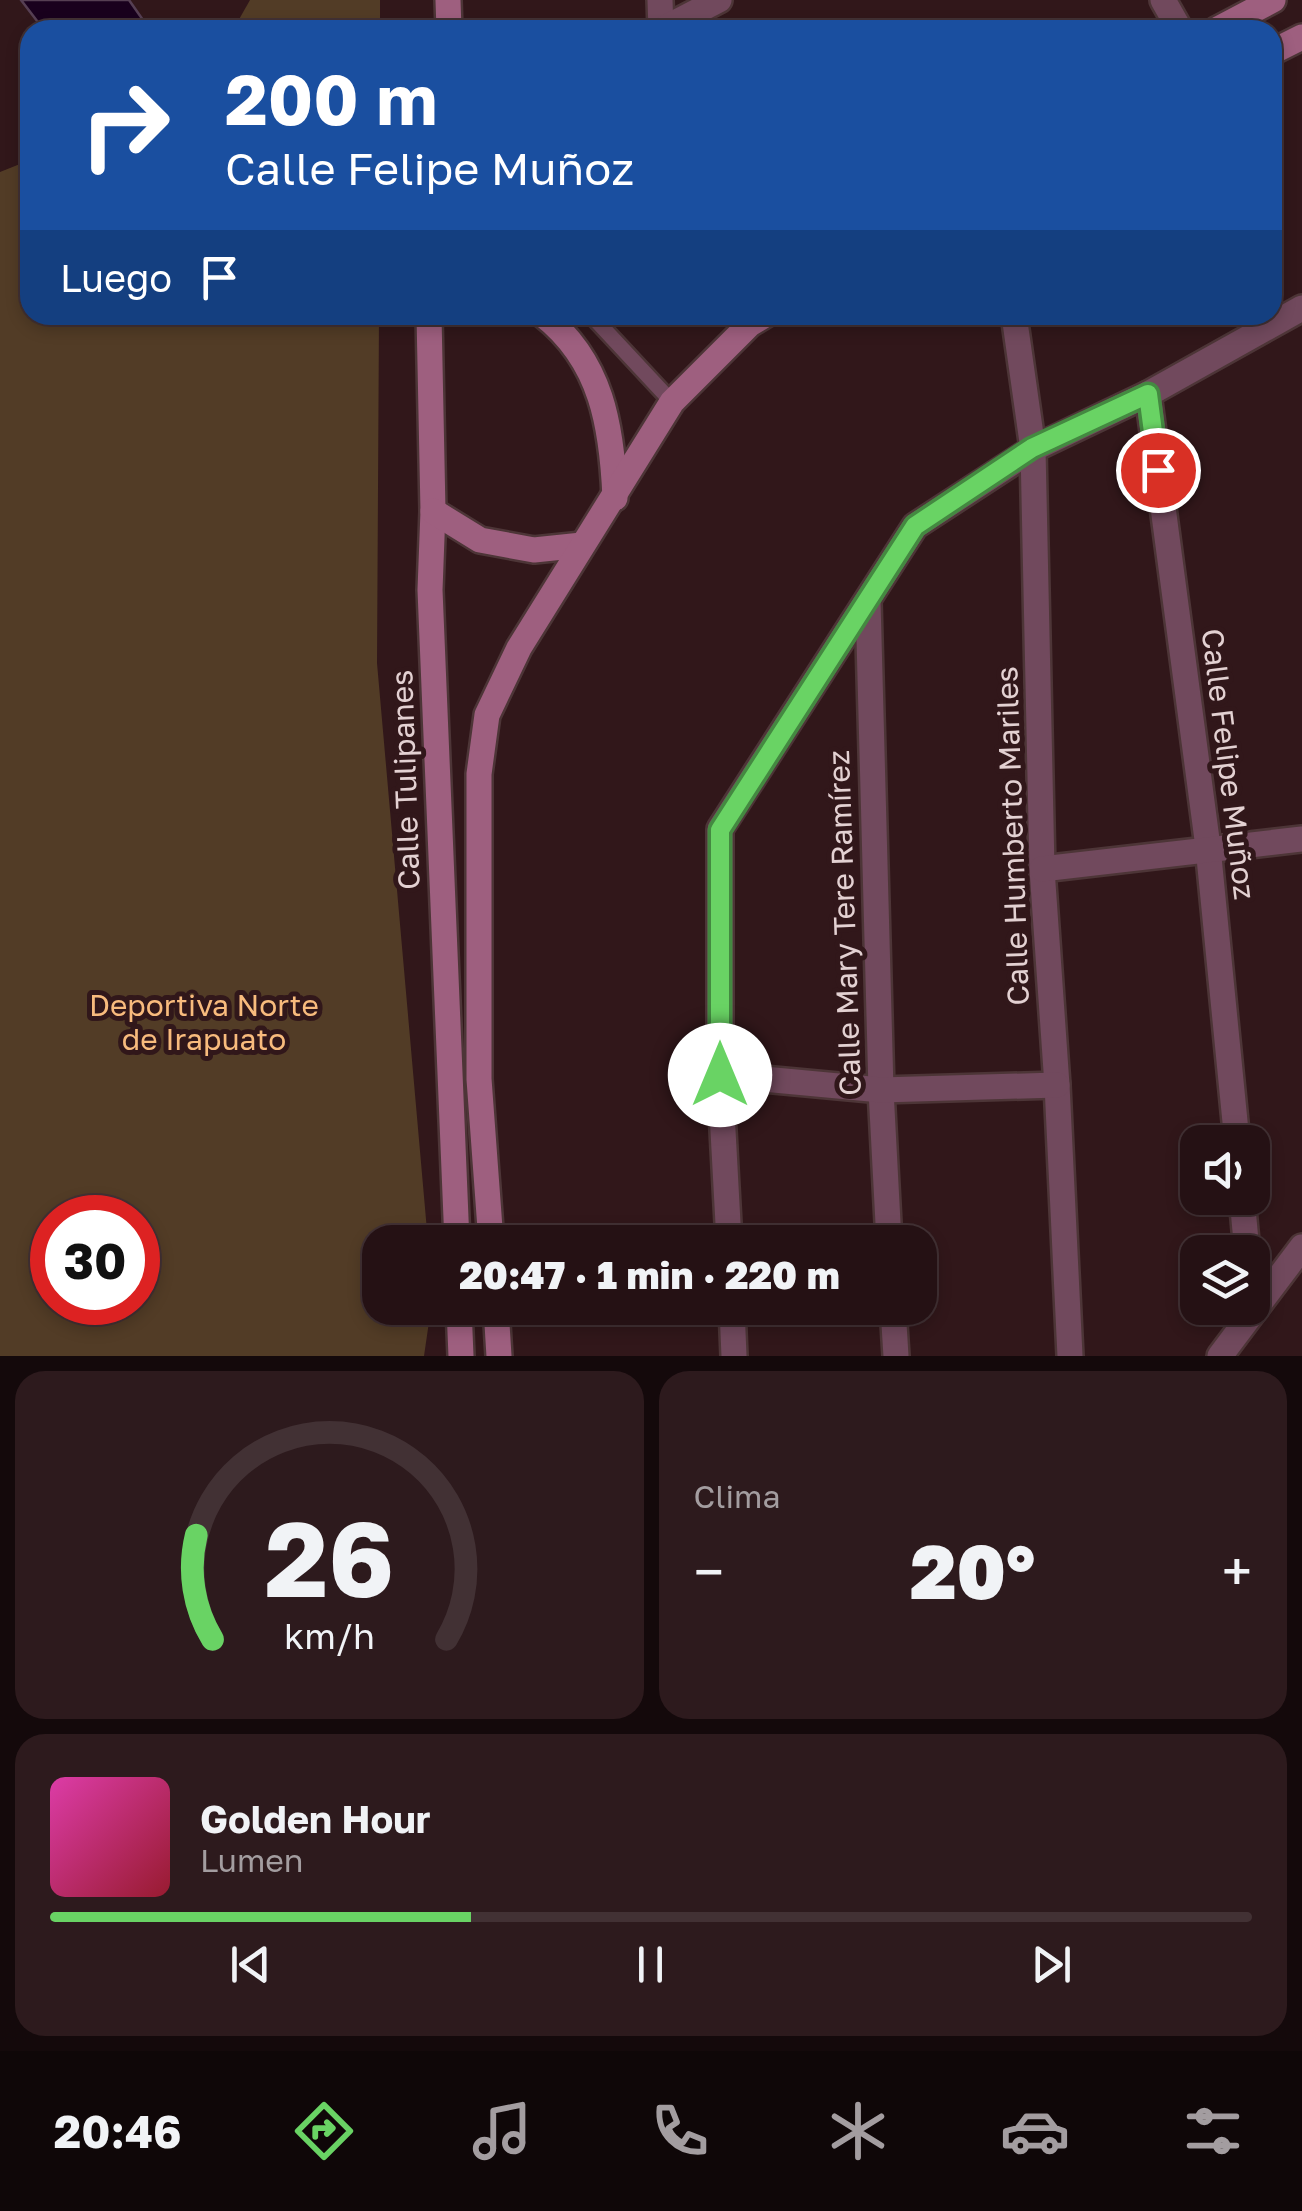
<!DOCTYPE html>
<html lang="es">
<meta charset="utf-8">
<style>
:root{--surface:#251114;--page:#2d1a1d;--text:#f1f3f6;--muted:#a39da0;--line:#423134;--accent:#69d364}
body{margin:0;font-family:"Golos Text",sans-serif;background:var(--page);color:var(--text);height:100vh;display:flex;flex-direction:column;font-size:38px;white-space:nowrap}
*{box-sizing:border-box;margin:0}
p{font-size:32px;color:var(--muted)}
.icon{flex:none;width:55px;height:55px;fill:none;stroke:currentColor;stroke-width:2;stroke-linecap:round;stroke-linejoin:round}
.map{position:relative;height:1356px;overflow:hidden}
.details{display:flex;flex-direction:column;gap:15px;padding:15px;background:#14090b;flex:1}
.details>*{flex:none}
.top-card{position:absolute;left:20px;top:20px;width:1262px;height:305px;border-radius:30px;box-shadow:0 5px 15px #0003,0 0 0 2px var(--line);background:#1a4fa0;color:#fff;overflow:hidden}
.buttons{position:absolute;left:1180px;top:1125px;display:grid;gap:20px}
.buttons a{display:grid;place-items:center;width:90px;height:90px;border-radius:20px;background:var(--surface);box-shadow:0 5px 15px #0003,0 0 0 2px var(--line);font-size:50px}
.speed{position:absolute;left:30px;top:1195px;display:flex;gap:20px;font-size:50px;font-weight:700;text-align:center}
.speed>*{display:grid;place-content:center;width:130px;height:130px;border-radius:50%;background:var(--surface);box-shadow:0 5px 15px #0003,0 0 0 2px var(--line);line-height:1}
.speed .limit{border:15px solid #d22;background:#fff;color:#111}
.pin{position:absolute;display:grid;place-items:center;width:85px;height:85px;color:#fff;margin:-42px;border:5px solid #fff;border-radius:50%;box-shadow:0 2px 10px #0007}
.me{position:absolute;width:110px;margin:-55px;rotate:0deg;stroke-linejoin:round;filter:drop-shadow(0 0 8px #0008)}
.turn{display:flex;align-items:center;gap:35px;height:210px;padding:0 40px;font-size:45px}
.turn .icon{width:130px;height:130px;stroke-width:2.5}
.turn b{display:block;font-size:70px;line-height:85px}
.then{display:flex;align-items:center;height:95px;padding:0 40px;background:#0003;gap:20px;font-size:38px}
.big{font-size:75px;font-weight:800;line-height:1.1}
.details .widget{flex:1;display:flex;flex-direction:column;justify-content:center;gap:15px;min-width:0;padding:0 35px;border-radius:30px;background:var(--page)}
.details .dial{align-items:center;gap:0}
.dial svg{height:260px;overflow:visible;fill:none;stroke:var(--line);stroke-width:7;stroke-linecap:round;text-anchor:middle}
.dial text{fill:var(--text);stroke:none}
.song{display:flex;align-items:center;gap:30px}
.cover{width:120px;height:120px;border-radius:15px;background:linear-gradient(135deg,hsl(320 70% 55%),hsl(350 70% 35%))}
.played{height:10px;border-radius:5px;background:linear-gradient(90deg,var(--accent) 35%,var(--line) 35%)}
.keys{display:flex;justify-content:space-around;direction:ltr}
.heat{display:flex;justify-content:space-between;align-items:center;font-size:55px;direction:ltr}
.details .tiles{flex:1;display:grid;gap:15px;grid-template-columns:1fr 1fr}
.widget:last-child{grid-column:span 2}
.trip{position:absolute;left:362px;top:1225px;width:575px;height:100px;border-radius:30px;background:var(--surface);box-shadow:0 5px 15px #0003,0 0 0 2px var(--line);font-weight:800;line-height:100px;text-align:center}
.menu{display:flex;height:160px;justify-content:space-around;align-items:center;background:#0f0708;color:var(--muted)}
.menu .icon{width:70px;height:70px}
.menu .on{color:var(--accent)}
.menu b{font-size:45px;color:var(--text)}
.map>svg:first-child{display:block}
.green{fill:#523c26;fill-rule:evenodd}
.water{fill:#19001d;stroke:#563f53;stroke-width:2.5}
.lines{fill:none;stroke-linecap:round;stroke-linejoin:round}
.lane-casing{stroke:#4d3537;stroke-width:20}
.street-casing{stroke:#4d3537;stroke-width:30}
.secondary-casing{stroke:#4d3537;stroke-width:30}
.lane{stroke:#71495d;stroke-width:15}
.street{stroke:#71495d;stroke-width:25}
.secondary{stroke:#9e5f7f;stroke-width:25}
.route-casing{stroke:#448941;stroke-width:25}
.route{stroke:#69d364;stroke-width:18}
.labels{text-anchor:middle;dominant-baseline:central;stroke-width:10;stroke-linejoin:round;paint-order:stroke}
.street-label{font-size:30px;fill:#e3d1d2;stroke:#31171a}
.park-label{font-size:30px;fill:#f8bb7d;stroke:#31171a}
</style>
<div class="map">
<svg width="1302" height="1356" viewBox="0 0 1302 1356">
<rect width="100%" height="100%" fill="#31171a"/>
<g class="green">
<polygon points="250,0 380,0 380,30 233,30"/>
<path d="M30 160V315H379L377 663 428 1242H380V1308H431L424 1356H0V172ZM52 1218H138V1302H52Z"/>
</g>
<polygon class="water" points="21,0 129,0 150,30 44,30"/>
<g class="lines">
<defs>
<polyline id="lane" points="591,315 672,402"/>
<g id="street">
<polyline points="660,0 661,30"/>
<polyline points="1163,0 1180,30"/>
<polyline points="661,30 719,0"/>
<polyline points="1014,315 1033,449 1042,869 1057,1085 1070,1356"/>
<polyline points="1148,394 1208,847 1237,1142"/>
<polyline points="868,601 881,1090 889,1242"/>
<polyline points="1042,869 1302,839"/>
<polyline points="720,1075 881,1090 1057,1085"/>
<polyline points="1242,1198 1247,1252"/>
<polyline points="729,1242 720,1075 720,829 915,526 1033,449 1148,394 1302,308"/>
<polyline points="732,1308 734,1356"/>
<polyline points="893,1308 896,1356"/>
<polyline points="1220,1356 1302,1247"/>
</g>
<g id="secondary">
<polyline points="448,0 449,30"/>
<polyline points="1216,30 1273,0"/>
<polyline points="1272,52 1302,37"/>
<polyline points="429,315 433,511 430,590 457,1242"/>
<path d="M543 315C602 361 612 427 615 498"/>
<polyline points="433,511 480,540 534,550 582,545"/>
<polyline points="491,1242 479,1079 479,774 487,715 519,648 672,402 750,324 765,315"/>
<polyline points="459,1308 461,1356"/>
<polyline points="496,1308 499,1356"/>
</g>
</defs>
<use href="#lane" class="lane-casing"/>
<use href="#street" class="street-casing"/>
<use href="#secondary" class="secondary-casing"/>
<use href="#lane" class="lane"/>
<use href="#street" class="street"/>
<use href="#secondary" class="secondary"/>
</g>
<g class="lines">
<defs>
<polyline id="route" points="720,1075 720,830 915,526 1032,448 1148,394 1158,470"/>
</defs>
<use href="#route" class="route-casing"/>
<use href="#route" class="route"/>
</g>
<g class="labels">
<g class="street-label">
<text transform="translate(1229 764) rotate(83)">Calle Felipe Muñoz</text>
<text transform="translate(405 780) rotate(-92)">Calle Tulipanes</text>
<text transform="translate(1012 836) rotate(-92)">Calle Humberto Mariles</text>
<text transform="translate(844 923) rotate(-92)">Calle Mary Tere Ramírez</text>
</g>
<g class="park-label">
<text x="204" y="1005">Deportiva Norte<tspan x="204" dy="34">de Irapuato</tspan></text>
</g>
</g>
</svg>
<div class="buttons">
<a><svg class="icon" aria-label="sound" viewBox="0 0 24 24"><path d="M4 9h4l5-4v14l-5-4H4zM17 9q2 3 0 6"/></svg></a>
<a><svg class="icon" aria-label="layers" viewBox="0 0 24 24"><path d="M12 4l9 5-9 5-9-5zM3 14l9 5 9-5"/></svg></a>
</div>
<div class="speed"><div class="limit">30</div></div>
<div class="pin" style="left:1158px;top:470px;background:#d93025"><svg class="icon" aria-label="arrive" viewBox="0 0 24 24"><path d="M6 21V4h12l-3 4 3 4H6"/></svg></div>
<svg class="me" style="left:720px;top:1075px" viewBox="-20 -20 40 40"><circle r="19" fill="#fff"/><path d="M0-13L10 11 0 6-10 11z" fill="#69d364"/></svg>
<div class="trip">20:47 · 1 min · 220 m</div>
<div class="top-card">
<div class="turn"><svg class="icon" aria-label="right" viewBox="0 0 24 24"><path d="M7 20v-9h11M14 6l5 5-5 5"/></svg><div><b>200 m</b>Calle Felipe Muñoz</div></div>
<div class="then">Luego<svg class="icon" aria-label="arrive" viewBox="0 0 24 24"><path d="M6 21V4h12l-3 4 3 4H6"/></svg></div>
</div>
</div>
<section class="details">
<div class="tiles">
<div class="widget dial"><svg viewBox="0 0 100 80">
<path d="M14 69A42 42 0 1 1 86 69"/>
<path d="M14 69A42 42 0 0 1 9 37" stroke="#69d364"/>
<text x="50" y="56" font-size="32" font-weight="700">26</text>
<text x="50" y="72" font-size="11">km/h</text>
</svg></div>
<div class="widget"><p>Clima</p>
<div class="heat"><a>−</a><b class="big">20°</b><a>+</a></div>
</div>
<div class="widget">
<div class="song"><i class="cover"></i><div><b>Golden Hour</b><p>Lumen</p></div></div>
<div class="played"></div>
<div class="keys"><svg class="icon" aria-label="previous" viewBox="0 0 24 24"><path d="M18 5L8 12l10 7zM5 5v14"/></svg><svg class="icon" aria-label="pause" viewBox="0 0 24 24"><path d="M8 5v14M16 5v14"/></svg><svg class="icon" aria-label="next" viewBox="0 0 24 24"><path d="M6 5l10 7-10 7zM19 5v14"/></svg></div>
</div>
</div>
</section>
<nav class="menu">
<b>20:46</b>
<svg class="icon on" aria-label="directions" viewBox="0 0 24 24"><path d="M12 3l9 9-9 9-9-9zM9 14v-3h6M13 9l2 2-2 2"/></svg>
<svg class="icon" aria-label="music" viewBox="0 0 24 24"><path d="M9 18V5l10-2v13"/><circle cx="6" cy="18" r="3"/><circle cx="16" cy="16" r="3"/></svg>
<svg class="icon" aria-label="phone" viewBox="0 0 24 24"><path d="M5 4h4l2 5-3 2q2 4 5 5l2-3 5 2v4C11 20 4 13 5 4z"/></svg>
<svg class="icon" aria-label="climate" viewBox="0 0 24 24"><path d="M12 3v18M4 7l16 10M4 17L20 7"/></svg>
<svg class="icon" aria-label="car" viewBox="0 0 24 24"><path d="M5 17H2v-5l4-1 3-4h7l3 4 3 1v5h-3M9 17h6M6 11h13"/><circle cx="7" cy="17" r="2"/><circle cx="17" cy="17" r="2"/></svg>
<svg class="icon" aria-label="filters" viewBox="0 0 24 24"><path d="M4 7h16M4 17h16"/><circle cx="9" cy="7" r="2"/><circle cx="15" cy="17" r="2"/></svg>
</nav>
